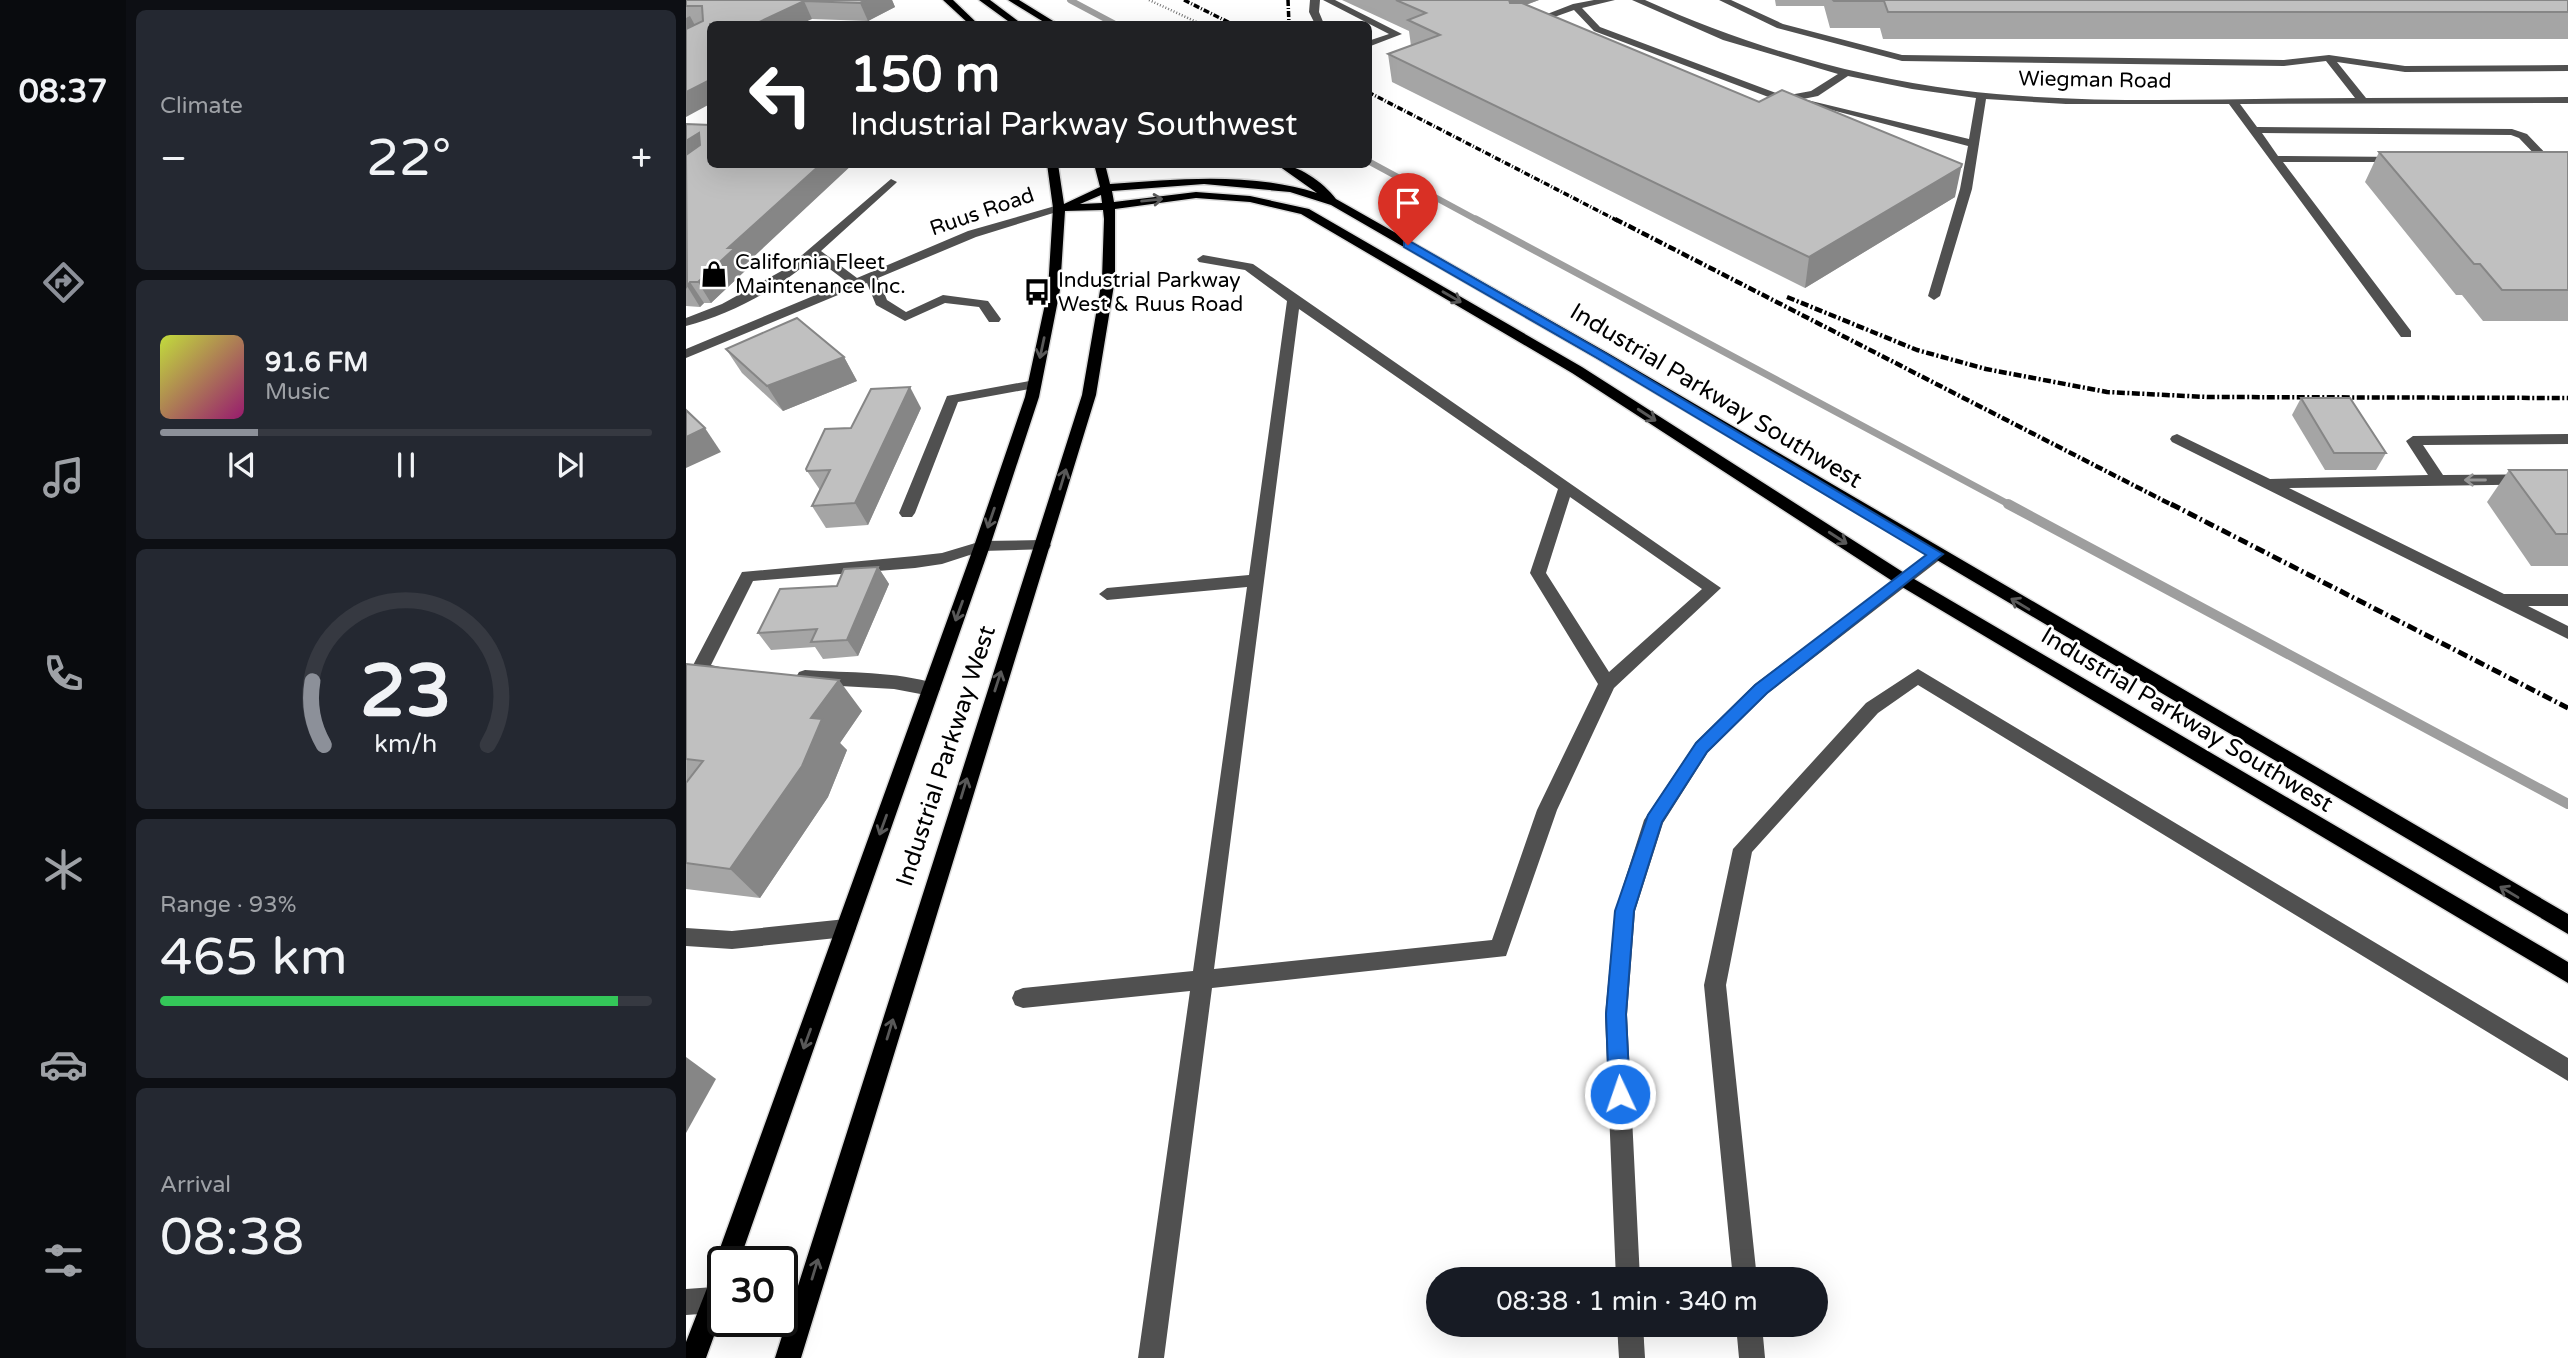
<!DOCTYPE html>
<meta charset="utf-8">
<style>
:root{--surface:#171b24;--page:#242831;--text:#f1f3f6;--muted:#9ea1a6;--line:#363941;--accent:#8c9099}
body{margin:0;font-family:"Varela Round",sans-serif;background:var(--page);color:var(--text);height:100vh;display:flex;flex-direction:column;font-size:26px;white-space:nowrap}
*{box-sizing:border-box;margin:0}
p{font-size:23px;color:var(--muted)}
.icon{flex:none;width:38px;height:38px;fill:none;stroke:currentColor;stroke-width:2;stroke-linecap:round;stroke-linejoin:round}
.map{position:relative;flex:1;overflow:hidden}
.sheet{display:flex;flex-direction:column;gap:10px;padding:10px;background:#0d0f14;width:560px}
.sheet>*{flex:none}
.top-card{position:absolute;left:21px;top:21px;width:665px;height:147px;border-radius:10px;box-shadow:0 7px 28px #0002;background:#202124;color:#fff;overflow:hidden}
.speed{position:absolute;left:21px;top:1246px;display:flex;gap:14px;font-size:35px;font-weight:700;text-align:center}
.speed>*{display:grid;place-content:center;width:91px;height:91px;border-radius:50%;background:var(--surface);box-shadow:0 7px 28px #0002;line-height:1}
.speed .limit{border:4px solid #111;border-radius:10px;background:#fff;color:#111}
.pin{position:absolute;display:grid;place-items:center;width:60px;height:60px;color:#fff;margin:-72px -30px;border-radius:50% 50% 50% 0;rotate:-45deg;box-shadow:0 0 7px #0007}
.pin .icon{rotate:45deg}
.me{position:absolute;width:77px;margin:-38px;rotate:357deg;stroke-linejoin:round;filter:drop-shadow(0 0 5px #0008)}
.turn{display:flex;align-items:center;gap:24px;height:147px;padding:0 28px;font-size:32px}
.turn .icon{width:91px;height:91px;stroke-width:2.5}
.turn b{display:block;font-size:49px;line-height:60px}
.big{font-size:52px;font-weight:600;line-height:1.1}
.sheet .widget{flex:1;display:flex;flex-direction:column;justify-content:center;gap:10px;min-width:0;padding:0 24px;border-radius:10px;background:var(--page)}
.sheet .dial{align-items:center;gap:0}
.dial svg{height:182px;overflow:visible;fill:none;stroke:var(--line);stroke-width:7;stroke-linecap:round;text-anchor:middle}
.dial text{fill:var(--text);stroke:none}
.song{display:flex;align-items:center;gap:21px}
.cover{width:84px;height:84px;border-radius:10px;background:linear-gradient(135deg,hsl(70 70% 55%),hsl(320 70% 35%))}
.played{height:7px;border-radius:4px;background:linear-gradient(90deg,var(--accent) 20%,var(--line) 20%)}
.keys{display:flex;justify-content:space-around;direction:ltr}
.heat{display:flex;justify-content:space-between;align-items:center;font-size:38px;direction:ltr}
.charge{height:10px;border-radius:5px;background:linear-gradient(90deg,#34c759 93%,var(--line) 0)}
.trip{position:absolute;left:740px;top:1267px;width:402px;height:70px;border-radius:35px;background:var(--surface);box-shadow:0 7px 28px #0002;font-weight:600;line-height:70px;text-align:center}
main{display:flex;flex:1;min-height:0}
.tabs{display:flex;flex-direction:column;width:126px;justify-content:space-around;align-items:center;background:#090b0e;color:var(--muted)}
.tabs .icon{width:49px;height:49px}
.tabs .on{color:var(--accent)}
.tabs b{font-size:32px;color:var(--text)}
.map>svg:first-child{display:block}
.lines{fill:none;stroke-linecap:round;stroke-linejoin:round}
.stream-far2{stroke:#9e9e9e;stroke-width:6}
.stream-far1{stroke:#9e9e9e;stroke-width:7}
.stream{stroke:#9e9e9e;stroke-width:10}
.major-casing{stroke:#dbdbdb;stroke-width:3}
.path{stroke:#727272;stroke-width:2.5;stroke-dasharray:1 2;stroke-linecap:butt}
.minor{fill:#505050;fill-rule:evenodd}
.major{fill:#000;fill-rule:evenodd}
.rail-far2{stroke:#000;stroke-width:3.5;stroke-dasharray:6 2 1 2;stroke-linecap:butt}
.rail-far1{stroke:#000;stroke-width:4.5;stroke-dasharray:8 2.5 2 2.5;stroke-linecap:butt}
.rail{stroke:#000;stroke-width:5;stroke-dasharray:10 3.5 2 3.5;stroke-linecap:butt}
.wall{fill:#a5a5a5}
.shaded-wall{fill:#868686}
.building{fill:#c0c0c0;stroke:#868686;stroke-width:2}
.oneway{stroke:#595959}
.oneway2{stroke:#969696}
.route{fill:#1a73e8;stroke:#114b97;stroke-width:2}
.labels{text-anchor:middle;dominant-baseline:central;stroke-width:5;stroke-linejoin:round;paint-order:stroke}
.far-street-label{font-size:21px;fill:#000;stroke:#fff}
.far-poi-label{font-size:21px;fill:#000;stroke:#fff;text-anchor:start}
.street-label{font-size:24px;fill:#000;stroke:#fff}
</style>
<main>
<nav class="tabs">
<b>08:37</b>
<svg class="icon on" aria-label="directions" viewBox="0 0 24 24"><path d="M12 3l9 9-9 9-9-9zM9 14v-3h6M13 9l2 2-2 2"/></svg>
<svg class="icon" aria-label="music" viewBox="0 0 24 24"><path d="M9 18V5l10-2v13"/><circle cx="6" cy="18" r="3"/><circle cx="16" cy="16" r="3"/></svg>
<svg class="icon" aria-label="phone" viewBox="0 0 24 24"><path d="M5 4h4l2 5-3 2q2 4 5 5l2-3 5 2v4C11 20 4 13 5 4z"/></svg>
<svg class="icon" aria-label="climate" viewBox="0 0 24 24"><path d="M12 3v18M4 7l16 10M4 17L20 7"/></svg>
<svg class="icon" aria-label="car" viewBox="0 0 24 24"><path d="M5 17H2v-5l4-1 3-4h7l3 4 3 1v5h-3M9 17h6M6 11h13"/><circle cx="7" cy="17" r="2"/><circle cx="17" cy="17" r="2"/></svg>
<svg class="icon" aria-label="filters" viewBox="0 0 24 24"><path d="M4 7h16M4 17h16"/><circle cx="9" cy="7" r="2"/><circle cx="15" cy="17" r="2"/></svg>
</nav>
<section class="sheet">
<div class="widget"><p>Climate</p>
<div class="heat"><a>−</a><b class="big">22°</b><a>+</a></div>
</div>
<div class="widget">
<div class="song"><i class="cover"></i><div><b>91.6 FM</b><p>Music</p></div></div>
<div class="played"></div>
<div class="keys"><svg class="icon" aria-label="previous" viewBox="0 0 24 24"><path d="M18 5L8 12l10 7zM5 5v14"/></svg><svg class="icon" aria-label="pause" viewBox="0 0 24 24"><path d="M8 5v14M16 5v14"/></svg><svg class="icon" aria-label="next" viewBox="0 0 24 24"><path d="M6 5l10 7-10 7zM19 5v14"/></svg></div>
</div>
<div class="widget dial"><svg viewBox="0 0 100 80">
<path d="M14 69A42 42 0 1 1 86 69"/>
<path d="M14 69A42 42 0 0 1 9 41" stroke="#8c9099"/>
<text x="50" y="56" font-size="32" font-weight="700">23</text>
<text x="50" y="72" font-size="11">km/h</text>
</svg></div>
<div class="widget"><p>Range · 93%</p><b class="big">465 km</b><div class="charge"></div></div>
<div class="widget"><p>Arrival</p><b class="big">08:38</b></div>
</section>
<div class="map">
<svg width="1882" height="1358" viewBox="0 0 1882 1358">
<rect width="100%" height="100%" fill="#fff"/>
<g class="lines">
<g class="stream-far2">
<polyline points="384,0 429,24"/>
<polyline points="682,161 793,221"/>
</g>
<polyline class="stream-far1" points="790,219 1326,506"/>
<polyline class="stream" points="1322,504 1882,804"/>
<defs>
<g id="major">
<polygon points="257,0 267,0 292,24 283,24"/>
<polygon points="293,0 304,0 336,24 326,24"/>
<polygon points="322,0 333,0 372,24 361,24"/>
<path d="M361 164H372L378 204 414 187 408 164H419L424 184C493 179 564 172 631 193L590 164C612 164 637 182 650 199L920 352 1882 914V934L910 358 645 205 604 192 518 184 426 191 428 202 510 192 564 196 623 209 896 367 1223 576 1882 962V983L1211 584 886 373 615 214 564 202 510 198 429 209V279L410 395 115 1358H89L396 395 416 279 418 219 417 210 379 211 374 290 353 397 304 546 53 1262H37V1311L20 1358H0V1342L30 1265 29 1262 288 546 339 397 362 290 367 208ZM415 195 416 203 394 204Z"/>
</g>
</defs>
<use href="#major" class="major-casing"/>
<polyline class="path" points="463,0 515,24"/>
<g class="minor">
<polygon points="624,0 634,0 633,12 638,24 629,24 623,12"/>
<polygon points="637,0 649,0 716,34 682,47 682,41 703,34"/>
<path d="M908 0H929L896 8 914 27 1098 96 1125 91 1152 74 1037 40 946 0H959C1059 45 1163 76 1273 90 1403 106 1538 98 1669 98L1640 61 1598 66 1216 61 1091 28 1033 0H1045L1097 24 1216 55 1598 60 1643 55 1719 66 1882 65V71L1719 72 1651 62 1680 98 1882 97V103L1554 104 1571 127 1826 129 1841 134 1862 156V160H1854L1833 138 1825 135 1576 133 1592 156 1718 157 1720 159 1714 162H1597L1725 331V337H1715L1543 104H1380L1300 99 1286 189 1254 296 1248 300 1242 296 1274 189 1282 146 1142 109 1107 103 1106 101H1093L908 31 888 10 846 25 838 23 887 4ZM1162 76 1226 89 1290 98 1283 139 1117 99 1132 96Z"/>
<path d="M205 179 211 182 209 184 135 251 171 278 282 231 369 206H377V210L290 237 192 278 201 300 220 312 257 295 302 301 315 319 313 322H303L293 307 259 303 219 321 190 305 181 283 0 358V349L161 282 128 257C93 289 45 314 0 326V318L36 304 101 268Z"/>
<path d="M517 255 567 264 1035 588 928 688 871 810 820 956 526 988 478 1358H452L504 991 337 1008 329 1005 326 998 329 991 337 988 507 971 561 587 421 600 413 594 421 588 563 575 601 301 559 270 513 262 511 259ZM613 309 872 489 844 573 912 684 851 810 806 940 528 969ZM884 497 1016 589 923 672 860 573Z"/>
<polygon points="349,380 354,381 354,387 272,402 229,513 226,517 216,517 213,513 261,396"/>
<polygon points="1491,434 1584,479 1742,475 1720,441 1727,436 1882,434 1882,444 1737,445 1757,475 1882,474 1882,484 1603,488 1818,594 1882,594 1882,606 1842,606 1882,626 1882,639 1486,442 1484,439 1486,436"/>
<polygon points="357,540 365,545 363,549 296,551 256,564 229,568 67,581 25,665 34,667 37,672 34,677 28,679 7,676 4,671 56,572 229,556 256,553 296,541"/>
<polygon points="1250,549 1258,554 1256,558 1081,694 1022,752 977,823 949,911 941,1015 954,1279 930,1279 919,1015 929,911 958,820 1010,742 1069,684"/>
<polygon points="1232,669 1882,1058 1882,1081 1232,685 1192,713 1066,852 1040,985 1071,1279 1047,1279 1018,985 1047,849 1180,703"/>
<path d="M119 670C163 673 209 671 251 684L254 689 251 694 245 696 208 689 119 684 113 682 110 677 113 672Z"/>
<polygon points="160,919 167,922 170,928 167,934 160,937 46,949 0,946 0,928 46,931"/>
<polygon points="28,1287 37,1291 37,1309 28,1313 0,1315 0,1289"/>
<polygon points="931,1325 957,1325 959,1358 933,1358"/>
<polygon points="1050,1325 1076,1325 1079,1358 1053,1358"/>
</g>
<use href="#major" class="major"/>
<g class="rail-far2">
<polyline points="498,0 546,24"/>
<polyline points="602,0 603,24"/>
<polyline points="682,92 932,221"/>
</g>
<g class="rail-far1">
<polyline points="929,219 1488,506"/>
<polyline points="1101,297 1231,350 1300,369 1421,392 1521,397 1882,398"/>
</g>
<polyline class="rail" points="1485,504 1882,708"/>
</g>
<g class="wall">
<polygon points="0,0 206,0 209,7 182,21 126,19 24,24 0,117"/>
<polygon points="656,0 853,0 840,5 1269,197 1119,288 706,82 702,54 725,46 723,31"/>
<polygon points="1089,0 1882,0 1882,39 1197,39 1194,28 1144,28 1138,6 1090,6"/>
<polygon points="0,124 61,269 25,303 18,303 14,307 0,306"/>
<polygon points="1693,152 1882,152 1882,321 1797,321 1776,295 1770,295 1679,182"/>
<polygon points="40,349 158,357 171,381 97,411 56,373"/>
<polygon points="1615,398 1700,453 1690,470 1639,470 1606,415"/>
<polygon points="235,408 182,525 140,528 126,506 134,490 121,471 165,428"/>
<polygon points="1823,470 1882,470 1882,566 1845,566 1801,502"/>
<polygon points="192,567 203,584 172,656 137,659 129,647 85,650 72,633 151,586"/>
<polygon points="0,664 176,711 154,743 161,750 142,797 74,898 0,889"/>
</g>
<g class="shaded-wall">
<polygon points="180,0 206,0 209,7 182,21 174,3"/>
<polygon points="806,0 853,0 807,17"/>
<polygon points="118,1 126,19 115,24 69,24"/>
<polygon points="4,16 14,35 0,41 0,18"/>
<polygon points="24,80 24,104 0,117 0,92"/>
<polygon points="13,133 24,152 0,168 0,141"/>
<polygon points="135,164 167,164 59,265 61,269 25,303 12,282 42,248"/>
<polygon points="1276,164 1269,197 1119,288 1123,257"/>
<polygon points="4,282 18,303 14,307 1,286"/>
<polygon points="158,357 171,381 97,411 81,386"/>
<polygon points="224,387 235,408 182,525 169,503"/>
<polygon points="19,428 35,452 0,468 0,437"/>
<polygon points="192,567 203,584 172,656 161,640"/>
<polygon points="153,680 176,711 154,743 161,750 142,797 74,898 44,869 125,718"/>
<polygon points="0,1057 30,1079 0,1133"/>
</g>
<g class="building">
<polygon points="0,0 180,0 174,3 118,1 69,24 24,24 24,80 0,92 0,29 17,21 16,6 0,6"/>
<polygon points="710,0 823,0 824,3 836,3 1073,102 1096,90 1276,164 1275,167 1123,257 702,54 754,35 722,20 740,13"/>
<polygon points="1147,0 1882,0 1882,12 1202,12 1198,1 1148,1"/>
<polygon points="0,124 24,125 24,164 135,164 42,248 49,248 12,282 4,282 1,286 0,155 14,145 13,133 0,141"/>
<polygon points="1693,152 1882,152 1882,290 1816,290 1794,264 1788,264"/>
<polygon points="111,318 158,357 81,386 40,349"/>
<polygon points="224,387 169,503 126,506 144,470 121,471 120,469 139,429 165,428 185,389"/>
<polygon points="1615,398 1664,398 1700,453 1648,453"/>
<polygon points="0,410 19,428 0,437"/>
<polygon points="1823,470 1882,470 1882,534 1870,534"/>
<polygon points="192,567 161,640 125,642 131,629 72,633 94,589 151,586 158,569"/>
<polygon points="0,664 153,680 125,718 136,719 116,766 44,869 0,863 0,783 17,761 0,759"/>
</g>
<defs><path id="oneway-shaft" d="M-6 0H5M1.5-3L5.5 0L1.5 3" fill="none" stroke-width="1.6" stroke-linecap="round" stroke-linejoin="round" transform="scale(1.75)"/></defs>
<g class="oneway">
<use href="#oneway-shaft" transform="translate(466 200) rotate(-6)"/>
<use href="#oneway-shaft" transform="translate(766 297) rotate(30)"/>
<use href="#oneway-shaft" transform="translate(356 348) rotate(102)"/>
<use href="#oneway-shaft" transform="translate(961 415) rotate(33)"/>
<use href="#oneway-shaft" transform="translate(377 479) rotate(-73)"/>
<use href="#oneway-shaft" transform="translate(305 518) rotate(109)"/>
<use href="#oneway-shaft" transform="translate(1152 538) rotate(33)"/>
<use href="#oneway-shaft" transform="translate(1334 604) rotate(-149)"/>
<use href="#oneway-shaft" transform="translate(273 611) rotate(110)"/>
<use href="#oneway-shaft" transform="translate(312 681) rotate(-72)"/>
<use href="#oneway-shaft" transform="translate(278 788) rotate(-73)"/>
<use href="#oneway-shaft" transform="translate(197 825) rotate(110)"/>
<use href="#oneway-shaft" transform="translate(1823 892) rotate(-149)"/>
<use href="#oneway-shaft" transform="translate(204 1029) rotate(-73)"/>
<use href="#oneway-shaft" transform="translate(121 1039) rotate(110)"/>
<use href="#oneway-shaft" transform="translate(129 1269) rotate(-73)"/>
</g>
<use class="oneway2" href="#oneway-shaft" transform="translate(1789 480) rotate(180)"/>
<polygon class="route" points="718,242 725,242 919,353 1257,554 1081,693 1021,752 976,822 948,911 940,1014 944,1094 941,1101 934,1104 926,1101 923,1094 920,1014 929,911 962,815 1010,743 1069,685 1240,555 911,358 718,247"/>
<defs>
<symbol id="shop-bare" viewBox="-9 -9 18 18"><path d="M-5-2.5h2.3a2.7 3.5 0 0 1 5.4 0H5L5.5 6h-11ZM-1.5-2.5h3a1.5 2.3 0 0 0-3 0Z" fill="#000" stroke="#fff" stroke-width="2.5" paint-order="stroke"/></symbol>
<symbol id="bus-bare" viewBox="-9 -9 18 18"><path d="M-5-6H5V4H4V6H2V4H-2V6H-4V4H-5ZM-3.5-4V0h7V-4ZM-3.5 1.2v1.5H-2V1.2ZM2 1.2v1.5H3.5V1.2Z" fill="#000" stroke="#fff" stroke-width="2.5" paint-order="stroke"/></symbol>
</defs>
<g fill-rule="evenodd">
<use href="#shop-bare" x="9" y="255" width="38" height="38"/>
<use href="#bus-bare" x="332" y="273" width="38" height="38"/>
</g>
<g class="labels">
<g class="far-street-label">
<text transform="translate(1409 80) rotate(1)">Wiegman Road</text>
<text transform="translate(296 212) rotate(-19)">Ruus Road</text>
</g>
<g class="far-poi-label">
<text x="49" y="262">California Fleet<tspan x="49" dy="24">Maintenance Inc.</tspan></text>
<text x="372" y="280">Industrial Parkway<tspan x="372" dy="24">West &amp; Ruus Road</tspan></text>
</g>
<g class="street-label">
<text transform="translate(1030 396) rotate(31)">Industrial Parkway Southwest</text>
<text transform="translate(1501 720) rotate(31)">Industrial Parkway Southwest</text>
<text transform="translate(260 756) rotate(-72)">Industrial Parkway West</text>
</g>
</g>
</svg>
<div class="speed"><div class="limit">30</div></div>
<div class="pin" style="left:722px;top:245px;background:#d93025"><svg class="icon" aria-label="arrive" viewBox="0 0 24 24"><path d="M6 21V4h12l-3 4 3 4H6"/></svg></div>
<svg class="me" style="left:934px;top:1094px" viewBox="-20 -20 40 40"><circle r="17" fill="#1a73e8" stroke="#fff" stroke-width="3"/><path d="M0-11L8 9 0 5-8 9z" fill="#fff"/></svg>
<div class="trip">08:38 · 1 min · 340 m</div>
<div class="top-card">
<div class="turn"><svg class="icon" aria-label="left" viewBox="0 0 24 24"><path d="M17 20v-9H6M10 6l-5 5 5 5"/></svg><div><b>150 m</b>Industrial Parkway Southwest</div></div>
</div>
</div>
</main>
